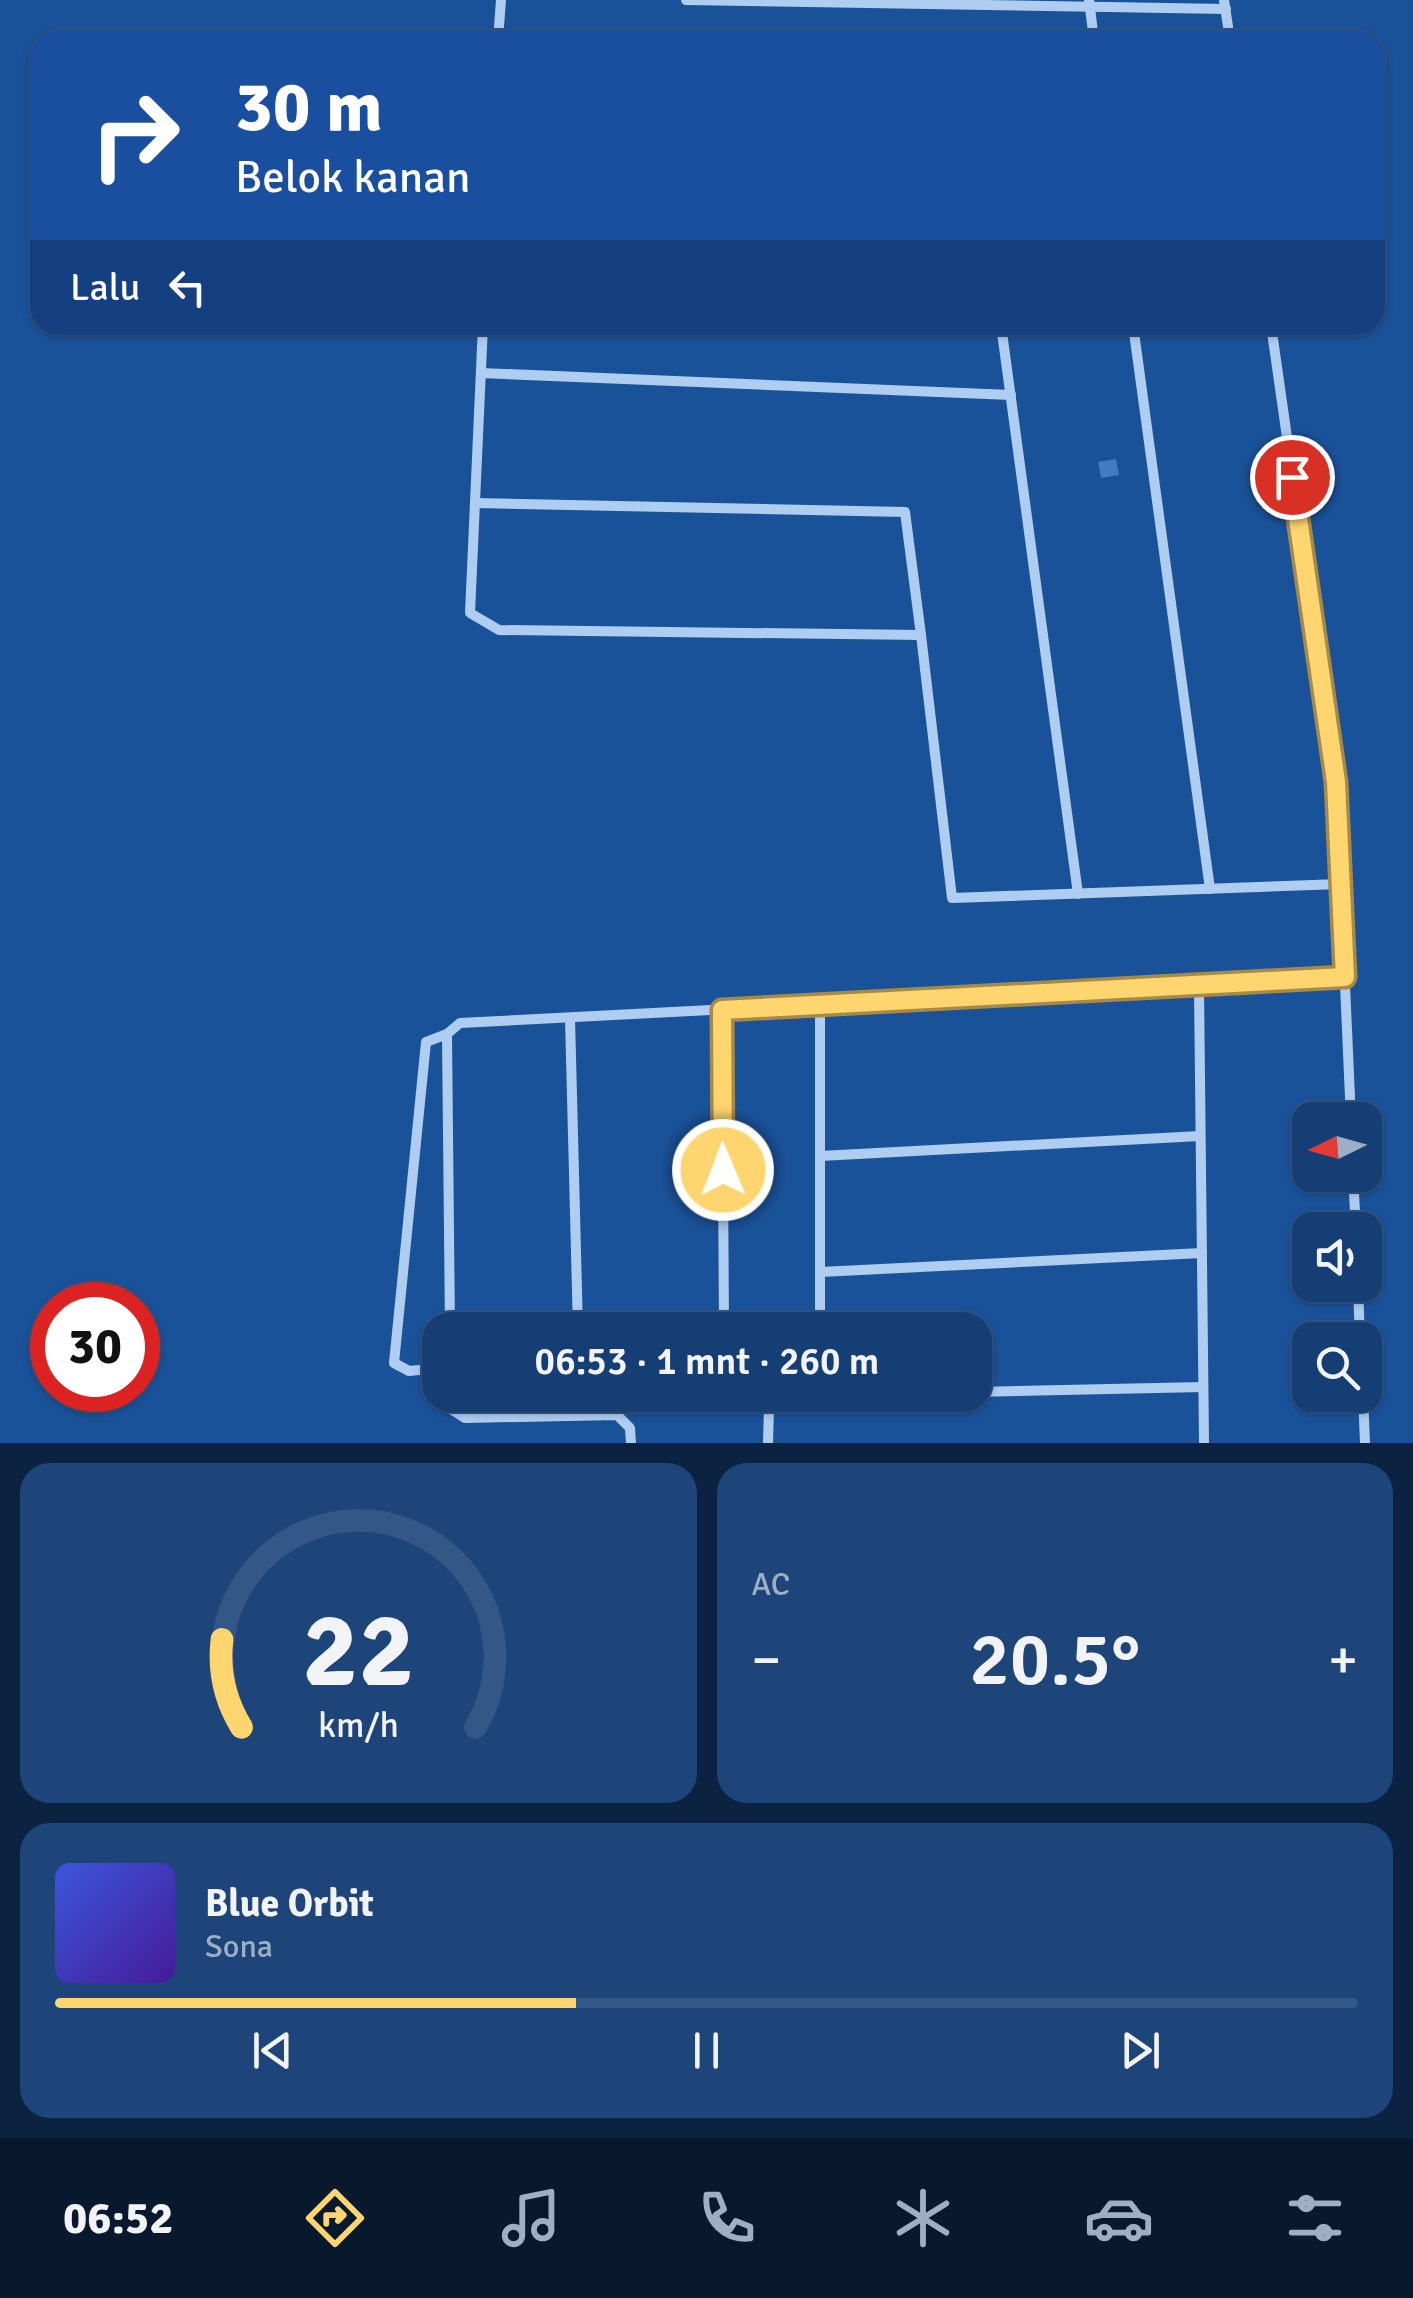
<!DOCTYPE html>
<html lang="id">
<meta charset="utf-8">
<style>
:root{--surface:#143e74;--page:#1d4579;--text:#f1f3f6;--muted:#9daec5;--line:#335786;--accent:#ffd56f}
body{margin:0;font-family:Signika,sans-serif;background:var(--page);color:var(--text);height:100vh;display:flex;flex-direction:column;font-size:38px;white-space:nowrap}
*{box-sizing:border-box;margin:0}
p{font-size:32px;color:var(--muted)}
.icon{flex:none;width:55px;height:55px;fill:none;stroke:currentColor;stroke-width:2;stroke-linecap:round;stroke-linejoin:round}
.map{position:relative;height:1443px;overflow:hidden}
.drawer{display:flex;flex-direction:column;gap:20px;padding:20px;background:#0b2240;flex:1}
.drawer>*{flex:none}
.banner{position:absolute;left:30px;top:30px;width:1355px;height:305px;border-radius:30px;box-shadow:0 2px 8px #0004,0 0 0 2px var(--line);background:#1a4fa0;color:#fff;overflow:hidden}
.needle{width:65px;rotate:265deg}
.controls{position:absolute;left:1292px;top:1102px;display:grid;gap:20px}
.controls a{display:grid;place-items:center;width:90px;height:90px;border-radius:20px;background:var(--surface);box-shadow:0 2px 8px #0004,0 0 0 2px var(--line);font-size:50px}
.speed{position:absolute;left:30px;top:1282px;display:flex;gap:20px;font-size:50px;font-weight:700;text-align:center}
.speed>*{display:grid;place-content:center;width:130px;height:130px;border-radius:50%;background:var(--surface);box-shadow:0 2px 8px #0004,0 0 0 2px var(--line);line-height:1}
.speed .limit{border:15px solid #d22;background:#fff;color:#111}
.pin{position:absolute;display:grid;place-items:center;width:85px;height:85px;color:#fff;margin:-42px;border:5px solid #fff;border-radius:50%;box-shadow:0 2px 10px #0007}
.me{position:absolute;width:110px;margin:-55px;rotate:359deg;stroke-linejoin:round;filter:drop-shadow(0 0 8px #0008)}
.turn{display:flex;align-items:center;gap:35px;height:210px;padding:0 40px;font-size:45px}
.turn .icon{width:130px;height:130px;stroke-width:2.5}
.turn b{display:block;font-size:70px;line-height:85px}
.then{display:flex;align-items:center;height:95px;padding:0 40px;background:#0003;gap:20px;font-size:38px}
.big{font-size:75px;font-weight:600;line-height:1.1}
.drawer .card{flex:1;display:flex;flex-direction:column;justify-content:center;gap:15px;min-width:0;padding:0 35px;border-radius:30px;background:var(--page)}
.drawer .dial{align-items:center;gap:0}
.dial svg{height:260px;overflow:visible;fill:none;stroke:var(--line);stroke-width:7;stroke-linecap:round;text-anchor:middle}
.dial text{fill:var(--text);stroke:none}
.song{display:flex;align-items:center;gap:30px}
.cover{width:120px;height:120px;border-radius:15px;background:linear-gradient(135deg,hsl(230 70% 55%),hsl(260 70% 35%))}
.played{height:10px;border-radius:5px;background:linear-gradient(90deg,var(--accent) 40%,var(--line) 40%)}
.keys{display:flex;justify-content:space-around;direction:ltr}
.heat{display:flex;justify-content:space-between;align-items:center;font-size:55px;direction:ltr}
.drawer .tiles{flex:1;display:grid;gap:20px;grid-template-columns:1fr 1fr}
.card:last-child{grid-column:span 2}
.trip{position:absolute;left:422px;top:1312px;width:570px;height:100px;border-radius:30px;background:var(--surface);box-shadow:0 2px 8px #0004,0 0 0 2px var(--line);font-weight:600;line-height:100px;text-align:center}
.tab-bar{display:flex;height:160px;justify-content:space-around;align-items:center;background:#08192e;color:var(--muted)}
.tab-bar .icon{width:70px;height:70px}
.tab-bar .selected{color:var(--accent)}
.tab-bar b{font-size:45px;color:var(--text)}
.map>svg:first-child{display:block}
.building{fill:#437bc1}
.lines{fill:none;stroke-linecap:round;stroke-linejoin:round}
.minor{stroke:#afcdf1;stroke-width:10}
.route-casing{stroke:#a68a48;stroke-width:25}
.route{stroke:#ffd56f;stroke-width:18}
</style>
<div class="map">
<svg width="1413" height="1443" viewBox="0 0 1413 1443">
<rect width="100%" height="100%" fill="#1a529a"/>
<polygon class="building" points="1116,459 1119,475 1101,478 1098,462"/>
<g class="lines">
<g class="minor">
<polyline points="686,0 1226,9"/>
<polyline points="1089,0 1094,40"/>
<polyline points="1224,0 1230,40"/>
<polyline points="498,40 501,0"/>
<polyline points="483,325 470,613 499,630 921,635 952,898 1341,884"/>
<polyline points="1001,325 1078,894"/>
<polyline points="1133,325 1210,889"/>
<polyline points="1271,325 1336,781 1351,1120"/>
<polyline points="481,373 1011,395"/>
<polyline points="475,503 905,512 921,635"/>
<polyline points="1199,987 1204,1443"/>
<polyline points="820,1005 820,1330"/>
<polyline points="722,1010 724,1330"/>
<polyline points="570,1018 578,1330"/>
<polyline points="820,1156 1200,1136"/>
<polyline points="1353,1175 1356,1230"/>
<polyline points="820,1272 1202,1253"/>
<polyline points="1358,1285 1360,1340"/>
<polyline points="450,1330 447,1034 460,1023 1345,977"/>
<polyline points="440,1368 409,1371 394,1363 426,1042 447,1034"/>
<polyline points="975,1392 1203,1387"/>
<polyline points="451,1395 451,1409 465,1418 617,1415 630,1428 631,1443"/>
<polyline points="579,1395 580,1415"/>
<polyline points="1363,1395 1365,1443"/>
<polyline points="768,1443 769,1407 774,1400 854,1395"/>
</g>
</g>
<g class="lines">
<defs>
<polyline id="route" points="723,1170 722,1010 1345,977 1336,782 1292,477"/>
</defs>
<use href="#route" class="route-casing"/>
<use href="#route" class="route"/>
</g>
</svg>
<div class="controls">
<a><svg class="needle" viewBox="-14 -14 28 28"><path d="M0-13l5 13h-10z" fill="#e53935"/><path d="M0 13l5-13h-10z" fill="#9daec5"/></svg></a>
<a><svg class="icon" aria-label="sound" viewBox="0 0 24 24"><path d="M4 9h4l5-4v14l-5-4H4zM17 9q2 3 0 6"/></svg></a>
<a><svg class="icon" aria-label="search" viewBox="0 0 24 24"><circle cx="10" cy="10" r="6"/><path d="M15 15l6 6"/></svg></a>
</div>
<div class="speed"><div class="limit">30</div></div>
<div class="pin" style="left:1292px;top:477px;background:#d93025"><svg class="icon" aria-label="arrive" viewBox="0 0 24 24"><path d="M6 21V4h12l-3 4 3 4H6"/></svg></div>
<svg class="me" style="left:723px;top:1170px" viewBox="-20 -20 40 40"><circle r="17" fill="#ffd56f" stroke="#fff" stroke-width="3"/><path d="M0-11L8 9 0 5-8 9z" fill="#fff"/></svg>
<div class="trip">06:53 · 1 mnt · 260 m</div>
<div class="banner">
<div class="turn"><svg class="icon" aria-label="right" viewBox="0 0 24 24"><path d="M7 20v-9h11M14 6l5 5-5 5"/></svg><div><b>30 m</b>Belok kanan</div></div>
<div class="then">Lalu<svg class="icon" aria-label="left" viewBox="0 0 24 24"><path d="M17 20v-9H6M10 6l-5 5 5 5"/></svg></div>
</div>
</div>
<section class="drawer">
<div class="tiles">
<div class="card dial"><svg viewBox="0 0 100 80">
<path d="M14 69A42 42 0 1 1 86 69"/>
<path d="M14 69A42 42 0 0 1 8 42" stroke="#ffd56f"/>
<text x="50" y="56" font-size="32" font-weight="700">22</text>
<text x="50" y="72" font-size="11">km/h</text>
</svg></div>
<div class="card"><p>AC</p>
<div class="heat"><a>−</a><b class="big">20.5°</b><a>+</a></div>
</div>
<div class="card">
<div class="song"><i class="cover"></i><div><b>Blue Orbit</b><p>Sona</p></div></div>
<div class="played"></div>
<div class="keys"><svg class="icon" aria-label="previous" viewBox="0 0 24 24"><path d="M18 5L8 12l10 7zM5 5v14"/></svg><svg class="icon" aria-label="pause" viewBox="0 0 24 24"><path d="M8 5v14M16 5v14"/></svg><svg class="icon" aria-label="next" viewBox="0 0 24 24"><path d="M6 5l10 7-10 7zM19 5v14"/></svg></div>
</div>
</div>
</section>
<nav class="tab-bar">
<b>06:52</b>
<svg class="icon selected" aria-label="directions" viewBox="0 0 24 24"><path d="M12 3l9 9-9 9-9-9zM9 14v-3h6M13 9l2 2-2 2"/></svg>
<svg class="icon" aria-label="music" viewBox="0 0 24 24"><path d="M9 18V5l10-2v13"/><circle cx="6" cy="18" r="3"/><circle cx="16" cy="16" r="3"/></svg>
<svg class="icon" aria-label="phone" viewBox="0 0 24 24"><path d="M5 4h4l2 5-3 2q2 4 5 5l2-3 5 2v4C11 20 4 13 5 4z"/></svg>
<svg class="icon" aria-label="climate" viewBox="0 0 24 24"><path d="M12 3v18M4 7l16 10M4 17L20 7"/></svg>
<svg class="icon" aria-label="car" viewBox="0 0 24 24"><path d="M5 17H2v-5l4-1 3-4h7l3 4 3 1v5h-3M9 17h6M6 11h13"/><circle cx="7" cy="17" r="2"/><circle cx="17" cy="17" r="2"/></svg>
<svg class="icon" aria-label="filters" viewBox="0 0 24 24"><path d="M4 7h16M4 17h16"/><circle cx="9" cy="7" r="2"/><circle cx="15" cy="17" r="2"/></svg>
</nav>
